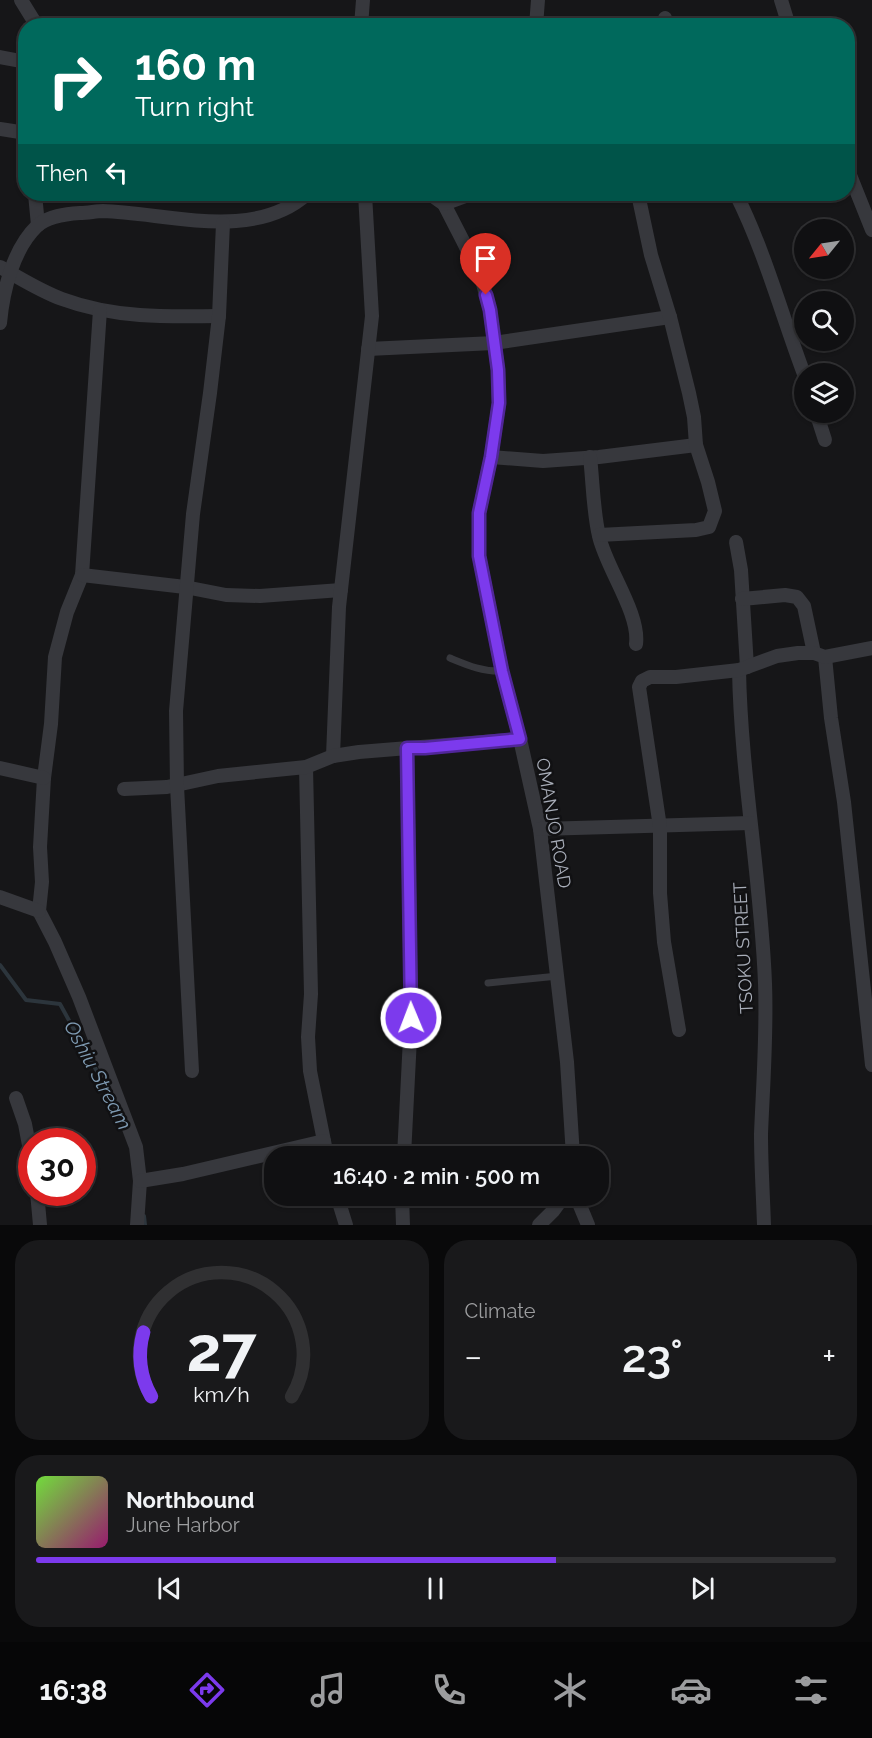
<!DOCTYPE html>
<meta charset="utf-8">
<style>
:root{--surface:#101012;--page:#19191b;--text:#f1f3f6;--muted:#9c9d9f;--line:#303032;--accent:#7c3aed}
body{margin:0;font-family:Raleway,sans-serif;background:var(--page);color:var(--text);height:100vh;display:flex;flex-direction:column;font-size:22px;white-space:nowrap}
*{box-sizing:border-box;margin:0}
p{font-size:20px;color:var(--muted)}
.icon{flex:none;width:33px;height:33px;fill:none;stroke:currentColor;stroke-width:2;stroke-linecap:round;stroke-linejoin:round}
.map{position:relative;height:1225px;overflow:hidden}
.sheet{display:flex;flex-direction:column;gap:15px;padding:15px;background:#09090a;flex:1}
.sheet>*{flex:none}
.top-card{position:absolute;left:18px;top:18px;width:837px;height:183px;border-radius:24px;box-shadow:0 2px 4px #0004,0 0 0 2px var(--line);background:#00695c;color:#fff;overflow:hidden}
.needle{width:39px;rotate:240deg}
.tools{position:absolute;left:794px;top:219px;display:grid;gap:12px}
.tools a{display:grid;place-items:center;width:60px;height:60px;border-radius:50%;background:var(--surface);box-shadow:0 2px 4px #0004,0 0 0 2px var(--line);font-size:30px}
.speed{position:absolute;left:18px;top:1128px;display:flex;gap:12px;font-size:30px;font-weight:700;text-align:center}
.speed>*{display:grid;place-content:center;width:78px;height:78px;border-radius:50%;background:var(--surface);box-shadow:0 2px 4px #0004,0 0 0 2px var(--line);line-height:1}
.speed .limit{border:9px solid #d22;background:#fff;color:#111}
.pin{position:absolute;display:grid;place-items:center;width:51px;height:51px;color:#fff;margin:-62px -26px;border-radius:50% 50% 50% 0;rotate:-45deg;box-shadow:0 0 6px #0007}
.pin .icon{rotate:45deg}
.me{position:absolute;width:66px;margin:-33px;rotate:359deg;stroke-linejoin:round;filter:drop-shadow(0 0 4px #0008)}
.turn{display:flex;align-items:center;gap:21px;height:126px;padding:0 18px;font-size:27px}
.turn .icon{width:78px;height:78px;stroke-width:2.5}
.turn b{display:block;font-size:42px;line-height:51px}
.then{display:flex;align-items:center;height:57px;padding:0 18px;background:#0003;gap:12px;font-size:22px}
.big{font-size:45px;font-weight:600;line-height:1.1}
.sheet .card{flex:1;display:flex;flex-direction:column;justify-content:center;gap:9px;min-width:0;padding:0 21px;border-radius:24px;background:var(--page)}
.sheet .dial{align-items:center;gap:0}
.dial svg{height:156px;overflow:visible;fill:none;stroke:var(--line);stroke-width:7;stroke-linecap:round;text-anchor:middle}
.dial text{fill:var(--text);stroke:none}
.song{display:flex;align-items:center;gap:18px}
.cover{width:72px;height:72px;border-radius:9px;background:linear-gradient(135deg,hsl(100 70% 55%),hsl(320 70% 35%))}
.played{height:6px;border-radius:3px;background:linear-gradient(90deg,var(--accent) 65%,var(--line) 65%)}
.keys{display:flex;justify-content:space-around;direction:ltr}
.heat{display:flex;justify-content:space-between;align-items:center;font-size:33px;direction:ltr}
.sheet .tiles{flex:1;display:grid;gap:15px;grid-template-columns:1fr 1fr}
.card:last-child{grid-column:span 2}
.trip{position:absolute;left:264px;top:1146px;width:345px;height:60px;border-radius:24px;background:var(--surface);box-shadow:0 2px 4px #0004,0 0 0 2px var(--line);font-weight:600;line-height:60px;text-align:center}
.tabs{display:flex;height:96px;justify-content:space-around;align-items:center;background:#060607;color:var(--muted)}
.tabs .icon{width:42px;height:42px}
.tabs .current{color:var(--accent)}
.tabs b{font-size:27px;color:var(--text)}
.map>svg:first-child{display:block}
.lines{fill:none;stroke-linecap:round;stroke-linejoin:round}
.stream{stroke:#2c353c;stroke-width:4}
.service{stroke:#37383d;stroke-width:7}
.minor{stroke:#37383d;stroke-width:14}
.route-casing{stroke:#51269a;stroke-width:15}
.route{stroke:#7c3aed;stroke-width:10}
.labels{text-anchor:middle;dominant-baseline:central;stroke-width:5;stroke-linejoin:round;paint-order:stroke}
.street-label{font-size:18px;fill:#a8adb8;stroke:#111113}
.water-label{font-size:20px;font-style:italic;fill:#7f9bb3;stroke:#111113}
</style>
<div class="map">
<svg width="872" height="1225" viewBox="0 0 872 1225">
<rect width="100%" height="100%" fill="#161618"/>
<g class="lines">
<g class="stream">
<polyline points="0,965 26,1000 60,1004 110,1095"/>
<polyline points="144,1216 145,1225"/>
</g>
<g class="service">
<path d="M450 658C467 665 483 672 502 671"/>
<polyline points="488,983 558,976"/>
</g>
<g class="minor">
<polyline points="21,0 37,26"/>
<polyline points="781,0 789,26"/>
<polyline points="665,18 667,26"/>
<polyline points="361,26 363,0"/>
<polyline points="536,26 538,0"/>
<polyline points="0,57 26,62"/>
<polyline points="0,129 26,133"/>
<polyline points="848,170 872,230"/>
<polyline points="35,194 38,225"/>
<polyline points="430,194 444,204 463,241 482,280 490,310 498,370 499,403 491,457 479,513 479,556 502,671 520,739 540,829 567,1062 573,1156"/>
<path d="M736 194C765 252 781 313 804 374"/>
<polyline points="444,204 471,194"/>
<path d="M0 267C20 278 40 291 62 299 113 318 166 317 219 316"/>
<polyline points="100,310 82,575 67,612 55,657 51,724 44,778 40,847 42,882 39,911 55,942 79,997 136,1147 140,1181 137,1225"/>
<path d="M0 323C3 291 13 249 37 226 48 216 66 214 80 213 88 213 96 211 103 211 168 213 253 242 307 194"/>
<polyline points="368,349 494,343 670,317"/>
<polyline points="816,412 825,440"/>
<polyline points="491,457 543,461 599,457 696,445"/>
<path d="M590 457C593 483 593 510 599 536 606 568 640 613 636 644"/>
<polyline points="599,535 696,530 709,527 715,511 708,482 696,445 694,417 689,393 670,317 651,255 638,194"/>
<polyline points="736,542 741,570 747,667"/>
<polyline points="82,575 185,587 226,595 260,596 341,590"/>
<polyline points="742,599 785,595 797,597 804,606 814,653"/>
<polyline points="825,657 831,718 844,802 872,1065"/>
<path d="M739 670C741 775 761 879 765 983 767 1034 763 1084 761 1134 761 1164 763 1195 764 1225"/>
<polyline points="333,756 339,607 372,316 365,194"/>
<polyline points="306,767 311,994 308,1037 310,1071 327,1156"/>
<polyline points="0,768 44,778"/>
<polyline points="124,789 167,787 218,776 306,767 333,756 359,752 520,739"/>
<polyline points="540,829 750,823"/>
<polyline points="0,897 39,911"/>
<polyline points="679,1030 664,942 660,893 660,827 639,687 642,681 650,677 676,677 739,670 777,656 798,653 814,653 825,657 872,648"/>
<polyline points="192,1071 177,786 176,711 193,514 210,393 219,316 223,223"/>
<polyline points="16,1098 25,1124 32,1161"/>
<polyline points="404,1156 411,1018 407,748"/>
<polyline points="140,1181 183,1174 324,1141"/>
<polyline points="37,1192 40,1225"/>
<polyline points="337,1196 346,1225"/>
<polyline points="402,1196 403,1225"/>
<polyline points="576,1196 588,1225"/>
<polyline points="539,1225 553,1211 564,1196"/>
</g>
</g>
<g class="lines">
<defs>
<polyline id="route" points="411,1018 407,748 425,748 520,739 502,671 479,556 479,513 491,457 499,403 498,370 490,310 486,295"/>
</defs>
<use href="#route" class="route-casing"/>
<use href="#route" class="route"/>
</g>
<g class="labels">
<g class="street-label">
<text transform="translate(554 823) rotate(80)">OMANJO ROAD</text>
<text transform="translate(743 948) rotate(-93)">TSOKU STREET</text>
</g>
<g class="water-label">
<text transform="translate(98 1075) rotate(62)">Oshiu Stream</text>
</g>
</g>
</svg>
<div class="tools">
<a><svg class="needle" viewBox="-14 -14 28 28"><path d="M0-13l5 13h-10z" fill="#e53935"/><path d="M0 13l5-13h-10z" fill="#9c9d9f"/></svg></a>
<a><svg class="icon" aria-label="search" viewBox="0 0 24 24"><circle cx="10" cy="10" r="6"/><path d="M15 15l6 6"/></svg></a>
<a><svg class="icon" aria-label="layers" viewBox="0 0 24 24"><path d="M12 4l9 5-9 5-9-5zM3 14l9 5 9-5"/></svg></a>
</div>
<div class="speed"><div class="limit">30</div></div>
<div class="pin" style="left:486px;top:295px;background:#d93025"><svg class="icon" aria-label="arrive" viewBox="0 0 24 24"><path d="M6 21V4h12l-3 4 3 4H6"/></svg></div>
<svg class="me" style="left:411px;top:1018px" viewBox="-20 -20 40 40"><circle r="17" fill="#7c3aed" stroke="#fff" stroke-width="3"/><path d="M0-11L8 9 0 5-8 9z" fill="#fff"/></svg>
<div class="trip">16:40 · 2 min · 500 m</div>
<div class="top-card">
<div class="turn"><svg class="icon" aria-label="right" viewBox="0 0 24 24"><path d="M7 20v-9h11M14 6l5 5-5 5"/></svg><div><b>160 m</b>Turn right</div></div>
<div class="then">Then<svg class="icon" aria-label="left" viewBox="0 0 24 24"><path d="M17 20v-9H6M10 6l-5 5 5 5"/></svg></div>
</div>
</div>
<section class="sheet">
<div class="tiles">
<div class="card dial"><svg viewBox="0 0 100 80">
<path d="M14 69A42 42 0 1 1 86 69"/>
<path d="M14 69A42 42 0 0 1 10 36" stroke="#7c3aed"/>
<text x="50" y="56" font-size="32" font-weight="700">27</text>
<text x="50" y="72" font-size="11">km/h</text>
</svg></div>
<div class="card"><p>Climate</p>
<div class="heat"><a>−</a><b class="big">23°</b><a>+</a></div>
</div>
<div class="card">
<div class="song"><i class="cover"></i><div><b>Northbound</b><p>June Harbor</p></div></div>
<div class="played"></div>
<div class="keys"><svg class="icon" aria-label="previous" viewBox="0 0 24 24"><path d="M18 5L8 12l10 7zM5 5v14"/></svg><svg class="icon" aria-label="pause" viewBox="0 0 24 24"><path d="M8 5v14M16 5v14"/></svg><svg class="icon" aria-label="next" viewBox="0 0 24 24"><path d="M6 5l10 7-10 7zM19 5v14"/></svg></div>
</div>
</div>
</section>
<nav class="tabs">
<b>16:38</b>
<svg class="icon current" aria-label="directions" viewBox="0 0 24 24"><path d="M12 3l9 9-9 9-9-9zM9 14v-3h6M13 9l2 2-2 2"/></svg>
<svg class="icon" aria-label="music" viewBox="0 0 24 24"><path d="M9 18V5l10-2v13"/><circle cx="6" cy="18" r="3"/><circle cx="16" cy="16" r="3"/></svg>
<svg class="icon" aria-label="phone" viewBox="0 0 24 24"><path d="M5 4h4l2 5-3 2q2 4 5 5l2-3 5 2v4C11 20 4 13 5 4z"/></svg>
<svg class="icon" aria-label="climate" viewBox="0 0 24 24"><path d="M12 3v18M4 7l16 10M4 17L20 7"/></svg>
<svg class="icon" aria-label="car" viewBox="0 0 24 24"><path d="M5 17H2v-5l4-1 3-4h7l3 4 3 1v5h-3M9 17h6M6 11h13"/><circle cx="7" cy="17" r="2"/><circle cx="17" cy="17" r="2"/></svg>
<svg class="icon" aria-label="filters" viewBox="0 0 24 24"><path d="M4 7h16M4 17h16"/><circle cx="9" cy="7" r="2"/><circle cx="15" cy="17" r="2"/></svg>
</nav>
